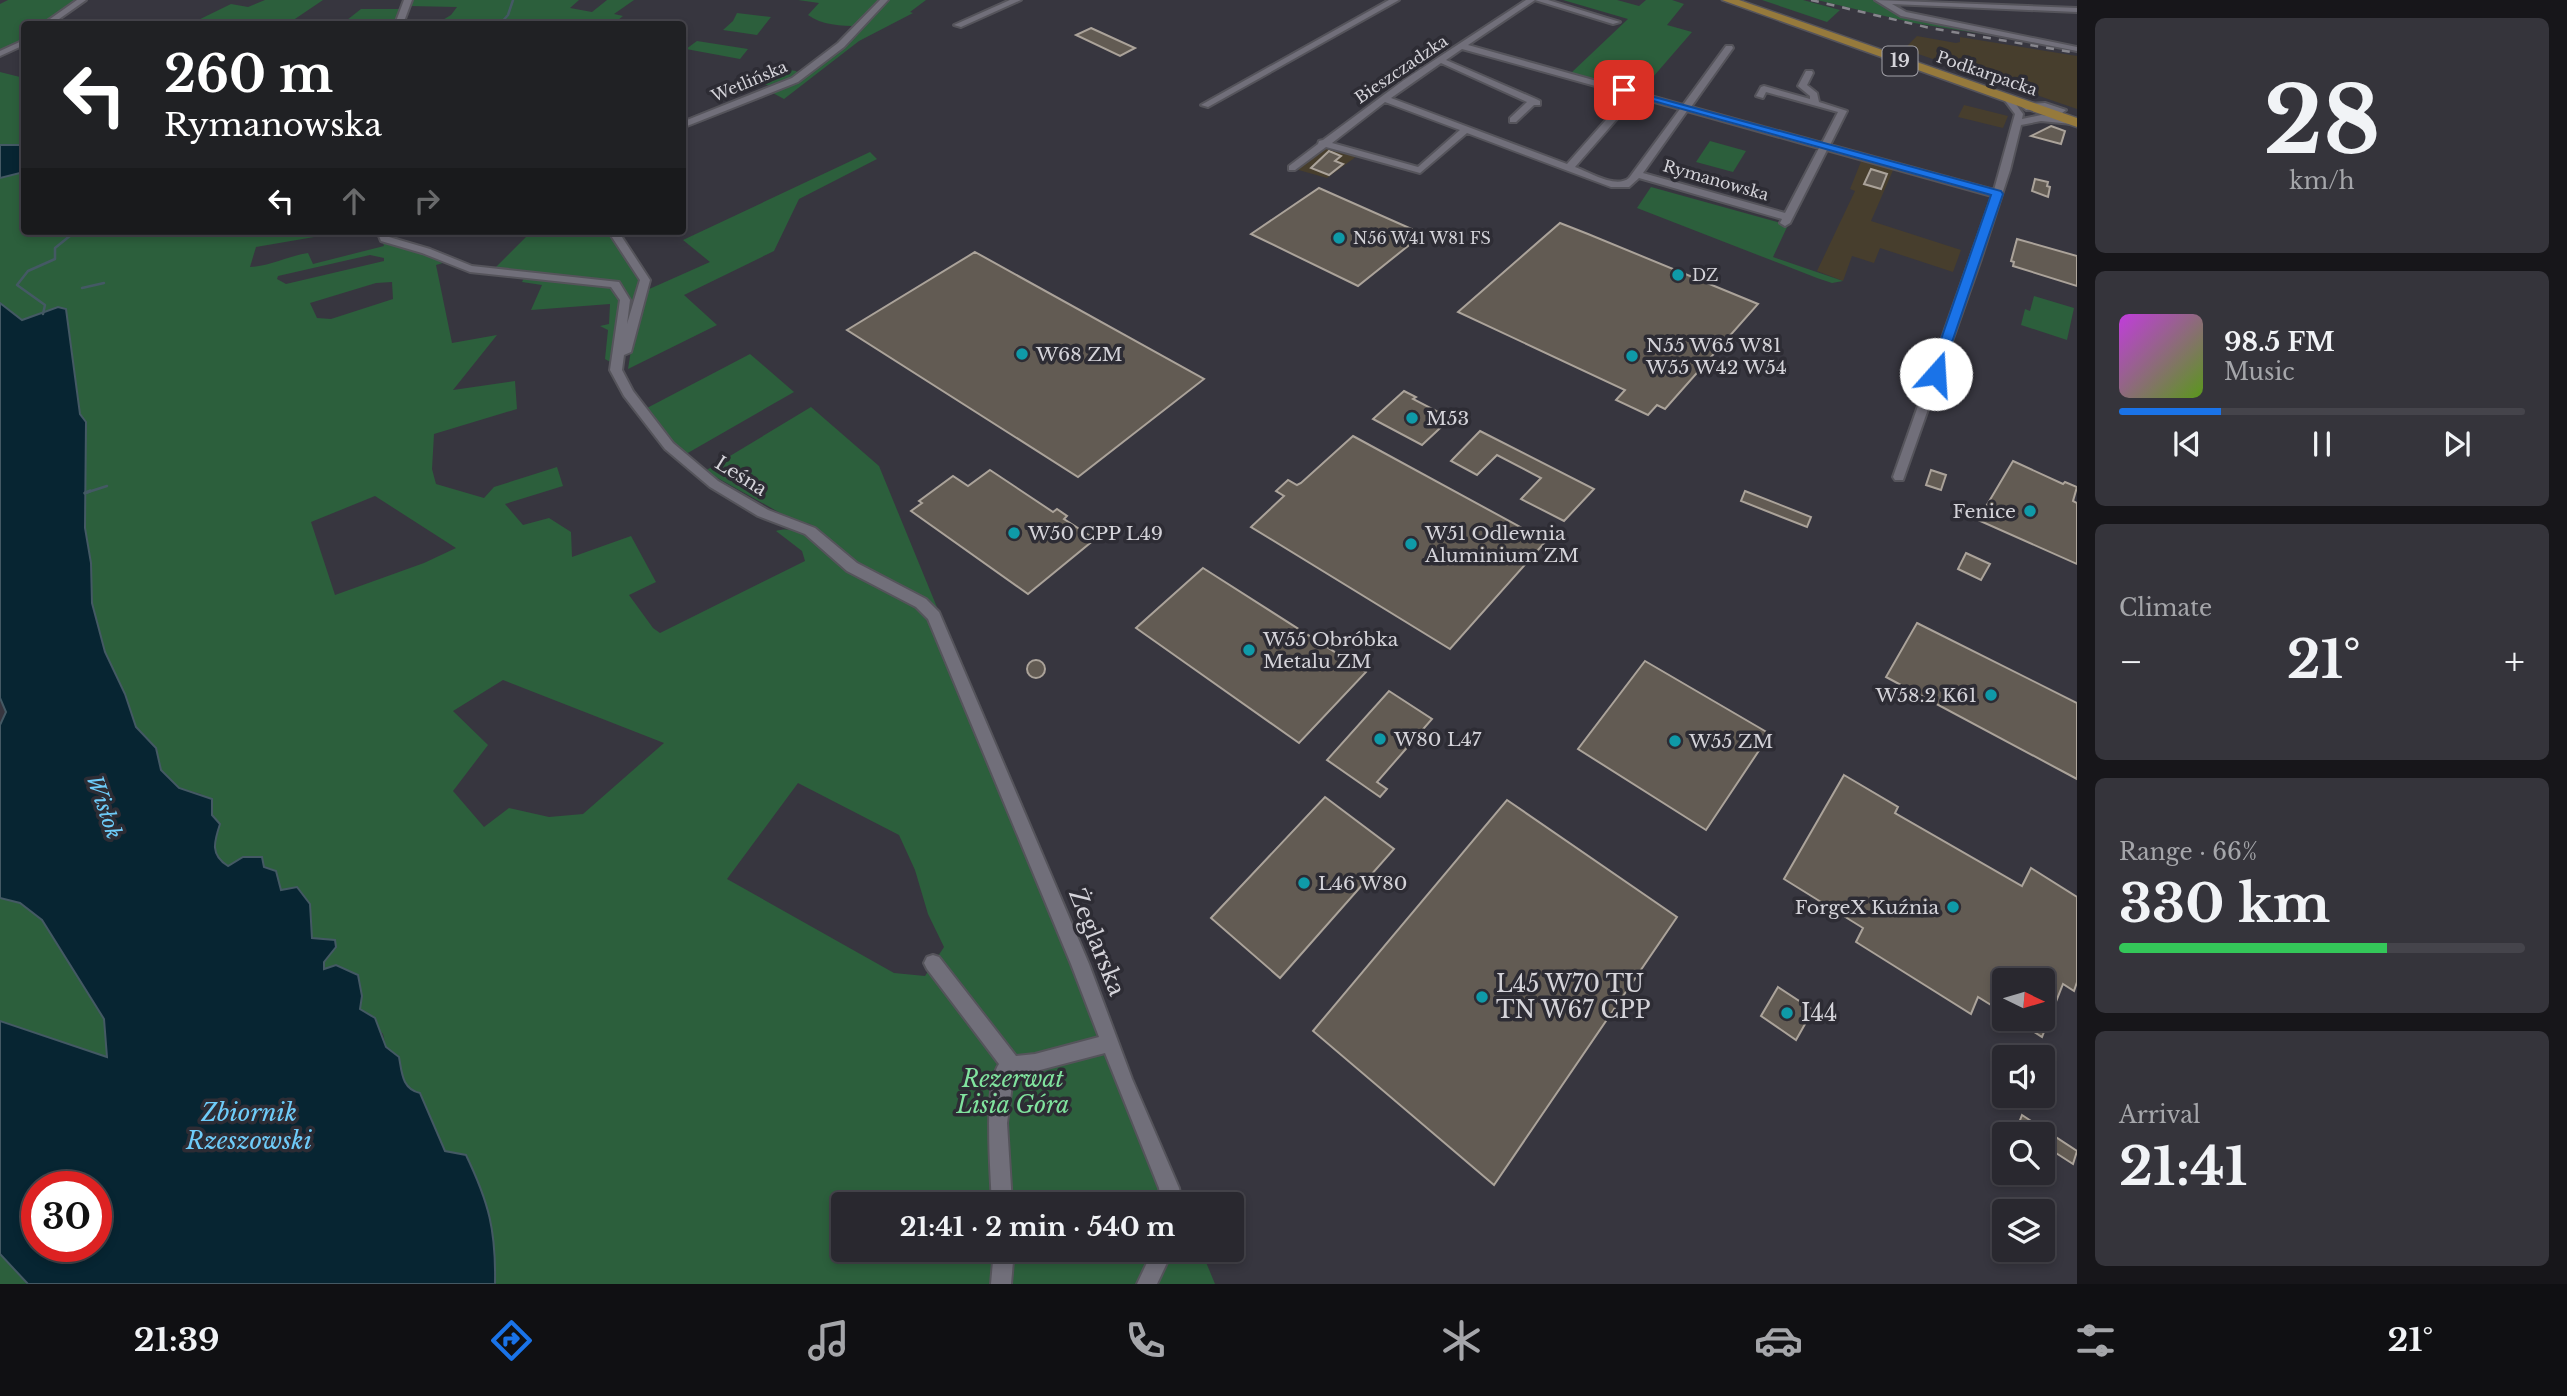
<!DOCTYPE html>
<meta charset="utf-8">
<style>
:root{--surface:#29282f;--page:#35343b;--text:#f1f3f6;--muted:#a5a6aa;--line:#45444b;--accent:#1a73e8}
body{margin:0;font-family:"Libre Baskerville",serif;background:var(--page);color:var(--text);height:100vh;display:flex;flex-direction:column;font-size:26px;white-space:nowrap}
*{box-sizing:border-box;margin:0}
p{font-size:23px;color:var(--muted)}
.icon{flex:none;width:38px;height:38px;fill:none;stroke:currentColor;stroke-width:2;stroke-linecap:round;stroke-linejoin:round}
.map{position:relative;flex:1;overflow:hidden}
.details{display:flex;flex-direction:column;gap:18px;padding:18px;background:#17161a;width:490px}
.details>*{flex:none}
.top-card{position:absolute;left:21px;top:21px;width:665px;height:214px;border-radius:7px;box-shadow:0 4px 10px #0003,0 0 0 2px var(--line);background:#202124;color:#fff;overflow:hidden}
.needle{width:46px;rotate:95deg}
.buttons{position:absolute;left:1992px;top:968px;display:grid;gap:14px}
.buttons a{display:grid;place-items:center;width:63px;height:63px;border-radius:7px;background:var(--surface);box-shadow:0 4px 10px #0003,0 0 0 2px var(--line);font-size:35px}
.speed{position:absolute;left:21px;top:1171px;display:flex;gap:14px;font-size:35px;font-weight:700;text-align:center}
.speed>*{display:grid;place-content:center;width:91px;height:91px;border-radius:50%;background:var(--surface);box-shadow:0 4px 10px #0003,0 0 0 2px var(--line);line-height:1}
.speed .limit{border:10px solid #d22;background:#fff;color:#111}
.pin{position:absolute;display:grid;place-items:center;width:60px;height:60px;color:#fff;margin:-30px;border-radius:14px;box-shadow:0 4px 10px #0006}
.me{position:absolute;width:77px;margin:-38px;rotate:19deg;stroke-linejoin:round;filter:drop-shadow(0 0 5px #0008)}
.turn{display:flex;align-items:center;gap:24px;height:147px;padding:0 28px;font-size:32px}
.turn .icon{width:91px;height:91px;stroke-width:2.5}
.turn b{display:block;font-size:49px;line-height:60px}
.lanes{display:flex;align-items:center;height:66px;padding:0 28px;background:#0003;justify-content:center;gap:35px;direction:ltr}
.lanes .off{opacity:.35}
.big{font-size:52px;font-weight:700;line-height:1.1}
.details .card{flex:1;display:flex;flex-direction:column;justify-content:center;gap:10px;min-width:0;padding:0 24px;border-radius:10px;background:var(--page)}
.details .dial{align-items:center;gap:0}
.dial b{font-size:91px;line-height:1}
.song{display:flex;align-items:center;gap:21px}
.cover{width:84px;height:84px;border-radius:10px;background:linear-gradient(135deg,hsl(290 70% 55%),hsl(90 70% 35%))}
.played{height:7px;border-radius:4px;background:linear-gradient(90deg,var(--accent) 25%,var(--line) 25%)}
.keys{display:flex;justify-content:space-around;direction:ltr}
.heat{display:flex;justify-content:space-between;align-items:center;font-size:38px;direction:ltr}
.charge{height:10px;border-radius:5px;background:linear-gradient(90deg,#34c759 66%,var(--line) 0)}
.trip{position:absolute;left:831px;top:1192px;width:413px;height:70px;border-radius:7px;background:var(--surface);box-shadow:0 4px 10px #0003,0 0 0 2px var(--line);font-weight:700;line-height:70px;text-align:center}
.tab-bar{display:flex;height:112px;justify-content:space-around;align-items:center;background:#101013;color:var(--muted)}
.tab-bar .icon{width:49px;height:49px}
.tab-bar .on{color:var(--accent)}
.tab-bar b{font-size:32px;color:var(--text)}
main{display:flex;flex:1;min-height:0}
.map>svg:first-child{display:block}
.commercial{fill:#473e2d}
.green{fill:#2c5f3c;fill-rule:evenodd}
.water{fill:#072532;stroke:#445964;stroke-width:2;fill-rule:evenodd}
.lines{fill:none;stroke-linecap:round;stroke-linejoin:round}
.stream-far1{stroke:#445964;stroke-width:2.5}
.stream{stroke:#445964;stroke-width:3.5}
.building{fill:#625b53;stroke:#aba39a;stroke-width:2}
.street-casing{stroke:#55545b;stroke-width:4}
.primary-casing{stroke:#55545b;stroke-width:3}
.street{fill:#716f7a;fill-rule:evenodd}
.primary{fill:#967a3c;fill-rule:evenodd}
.rail{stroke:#86858c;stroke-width:2.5;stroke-dasharray:8 8;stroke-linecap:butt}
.route{fill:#1a73e8;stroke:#114b97;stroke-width:2}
.culture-dot{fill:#0f9aa8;stroke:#2d2c34;stroke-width:2.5}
.labels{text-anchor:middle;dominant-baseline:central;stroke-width:7;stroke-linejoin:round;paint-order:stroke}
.far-street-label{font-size:16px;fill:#d4d3d9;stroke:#2d2c34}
.far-poi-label{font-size:16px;fill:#d4d3d9;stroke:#2d2c34;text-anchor:start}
.shield{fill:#2d2c34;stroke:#a2a1a8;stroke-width:2}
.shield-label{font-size:18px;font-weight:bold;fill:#d4d3d9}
.poi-label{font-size:19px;fill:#d4d3d9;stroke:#2d2c34;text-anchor:start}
.street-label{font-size:19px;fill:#d4d3d9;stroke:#2d2c34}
.water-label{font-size:21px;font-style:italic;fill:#6ecbf8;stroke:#2d2c34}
.near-street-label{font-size:23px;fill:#d4d3d9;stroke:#2d2c34}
.near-poi-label{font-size:23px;fill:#d4d3d9;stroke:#2d2c34;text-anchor:start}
.near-park-label{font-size:23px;font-style:italic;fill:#80e39e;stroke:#2d2c34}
.near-water-label{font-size:24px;font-style:italic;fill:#6ecbf8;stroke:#2d2c34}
</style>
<main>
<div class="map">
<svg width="2077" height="1284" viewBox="0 0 2077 1284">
<rect width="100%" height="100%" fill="#37363f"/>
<g class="commercial">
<polygon points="1917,36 1956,43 1960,42 1960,37 2077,56 2077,109 1898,47 1906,47"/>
<polygon points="1964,105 2008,116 2003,128 1958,117"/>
<polygon points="1324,147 1357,156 1327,178 1295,169"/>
<polygon points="1862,159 1894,168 1871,221 1961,250 1953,272 1880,248 1874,263 1852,256 1843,281 1817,271 1855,191 1850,189"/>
</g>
<g class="green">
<polygon points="8,0 79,0 43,24 24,24 24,39 0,53 0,4"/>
<polygon points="265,0 323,0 289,23 297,24 190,24 231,4 248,7"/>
<polygon points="413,0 579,0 570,8 592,12 607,0 634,0 614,14 623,16 613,24 436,24 451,15 457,7 409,6"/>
<path d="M798 0H882L858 26C842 26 821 25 808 15L819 3Z"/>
<polygon points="889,0 926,0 910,12 913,13 859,41 784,99 771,92 799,79 855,35"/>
<polygon points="1563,0 1617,0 1639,6 1646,0 1672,0 1684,4 1667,25 1692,32 1640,92 1571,73 1628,19"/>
<polygon points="1762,0 1803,0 1840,10 1827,22"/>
<polygon points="1817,0 1876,0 1896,13 2051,45 1914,23"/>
<polygon points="361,9 401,9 395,24 342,24"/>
<polygon points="737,13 771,17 757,35 723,30 733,21"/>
<polygon points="697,41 748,49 740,59 686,49"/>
<polygon points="778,68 796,71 799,74 772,87 757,81 751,74"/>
<polygon points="0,72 24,78 24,148 20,145 0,145"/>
<polygon points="1710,141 1746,151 1733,172 1696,162"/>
<polygon points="870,152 877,159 799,199 774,251 684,295 717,325 628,369 632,344 647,290 710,262 683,240"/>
<path d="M24 172V231H349L256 247 250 267C271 266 288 256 308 253L313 264 384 246 383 243 420 251 446 262 436 265 452 343 497 335 453 390 515 381 517 409 434 434 432 469 436 484 484 498 494 487 557 467 563 486 505 504 523 525 549 518 571 532 572 557 631 536 656 582 629 595 653 628 660 633 805 561 802 551 776 531C795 524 822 542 840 549L810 524 791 519 705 471 811 407 879 466 1182 1204H844V1250H1201L1215 1284H495C496 1233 489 1201 466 1155L445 1151 420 1093C402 1089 402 1073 399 1057L386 1047 383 1034 360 1009 362 996 324 970V962L335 947 325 938H312L310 904 281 890 276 871 243 857 228 866C210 855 214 842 220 824L212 815 201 794 179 788 161 770 156 748 136 727 125 694 105 652 92 603 91 563 85 528 86 422 80 414 66 309 58 307 21 320 0 303V178ZM370 255 384 258V261L286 284 277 279 278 276ZM392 282 393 299 331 319 317 318 310 303 376 283ZM375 496 456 548 424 563 335 595 311 522ZM503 680 664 743 583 814 549 817 509 808 484 827 453 791 488 745 453 711ZM798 783 899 835 915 870 928 914 944 947 925 976 894 973 727 879Z"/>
<polygon points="1651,187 1788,225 1773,257 1843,281 1832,283 1817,278 1637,208"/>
<path d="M532 231H611L640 279 621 360C625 329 638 303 613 280L537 276 493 270Z"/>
<polygon points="524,278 612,286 622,302 614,364 605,359 608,330 600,326 609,324 610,304 531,310 542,285 522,282"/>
<polygon points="2034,296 2074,308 2067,340 2021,325 2025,309 2030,311"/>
<polygon points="750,354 794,392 686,454 658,429 647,408"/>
<polygon points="0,898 20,903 42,920 104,1019 107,1058 0,1021"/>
<polygon points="0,1254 28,1284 0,1284"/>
</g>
<g class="water">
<polygon points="0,145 20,145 24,148 24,172 0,178"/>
<path d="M0 303 22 320 58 307 66 309 80 414 86 422 85 528 91 563 92 603 105 652 125 694 136 727 156 748 161 770 179 788 212 799V815L220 824C214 842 210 855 228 866L243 857H262L264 867 276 871 281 890 297 887 310 904 312 938 335 940 336 947 324 962V969L336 965 358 975 362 996 360 1009 375 1018 386 1047 399 1057C402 1073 402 1089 420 1093L445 1151 466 1155C489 1203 496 1230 495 1284H28L0 1254V1021L107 1057 104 1019 42 920 20 903 0 898V725L6 712 0 698ZM37 1186H96V1246H37Z"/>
</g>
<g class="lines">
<g class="stream-far1">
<polyline points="500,24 508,15 513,0"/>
<polyline points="82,288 104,283"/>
<polyline points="43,314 45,305 17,285 28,271 55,259 55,248 76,231"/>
<polyline points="85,493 107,486"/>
</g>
<polyline class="stream" points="85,493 90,491"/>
</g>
<g class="building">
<polygon points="1091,28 1135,48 1120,56 1076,35"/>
<polygon points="2051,126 2065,131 2061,144 2031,136"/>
<polygon points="1329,151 1341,156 1335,161 1343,164 1329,175 1311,168"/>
<polygon points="1871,169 1887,174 1881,189 1864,184"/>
<polygon points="2035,179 2048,182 2047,186 2050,187 2048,197 2032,191"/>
<polygon points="1319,188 1423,234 1358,286 1251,234"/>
<polygon points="1560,223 1588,234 1758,304 1665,409 1657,405 1648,415 1616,400 1625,390 1458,312"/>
<polygon points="2017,239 2077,256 2077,286 2013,266 2014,262 2011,261"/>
<polygon points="975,252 1204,379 1078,477 847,330"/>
<polygon points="1404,391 1416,397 1413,399 1438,412 1440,410 1453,416 1422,445 1373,419"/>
<polygon points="1480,431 1594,489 1564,521 1521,499 1541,478 1497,455 1477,475 1451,461"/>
<polygon points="1353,436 1546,541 1450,649 1251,527 1284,496 1276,491 1288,480 1297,485 1301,483"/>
<polygon points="2013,461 2063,484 2065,482 2077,487 2073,501 2077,503 2077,564 1978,520"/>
<polygon points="990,470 1053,512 1057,509 1067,516 1064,519 1095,539 1028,594 911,511 922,503 919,501 953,476 968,486"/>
<polygon points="1931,470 1946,475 1941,490 1926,485"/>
<polygon points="1745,491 1811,517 1807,527 1741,501"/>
<polygon points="1966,553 1990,564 1981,580 1958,569"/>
<polygon points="1203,568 1366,672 1299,743 1136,628"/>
<polygon points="1917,623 2077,703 2077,779 1886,677"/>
<circle cx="1036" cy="669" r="9"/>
<polygon points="1645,661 1770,734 1706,830 1578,749"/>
<polygon points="1389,691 1432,719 1377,782 1387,789 1380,797 1327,760"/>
<polygon points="1844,775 1898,807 1895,813 2022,886 2031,868 2077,897 2077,982 2074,991 2063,984 2042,1037 2012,1018 2042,1018 2042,980 2004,980 2004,1013 1978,997 1971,1014 1856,942 1863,928 1784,879"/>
<polygon points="1325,797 1394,849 1280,978 1211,918"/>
<polygon points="1507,800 1677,917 1494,1185 1313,1031"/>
<polygon points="1778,987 1813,1010 1796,1040 1761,1016"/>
<polygon points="2022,1115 2077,1151 2073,1164 2042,1144 2042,1134 2026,1134 2017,1128"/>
</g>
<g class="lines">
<defs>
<g id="street">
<polygon points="77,0 86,0 52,24 43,24"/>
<polygon points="404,0 412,0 403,24 395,24"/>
<polygon points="880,0 888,0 844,47 798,82 682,128 682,122 792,78 838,43"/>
<polygon points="1010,0 1021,0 961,27 954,25"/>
<polygon points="1389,0 1399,0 1208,107 1201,105"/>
<path d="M1526 0H1535L1468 45 1683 105 1726 46H1732L1733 48 1691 107 1822 143 1838 112 1766 92 1763 98 1756 96 1761 87 1764 86 1810 99V96L1798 86 1806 71H1812L1813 73 1807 85 1817 93 1819 102 1847 111 1830 145 1994 190 2015 114 2003 98 2004 96H2010L2023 114 2022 119 2041 115 2075 119V123L2072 124 2041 121 2021 125 2010 170 1981 259 1903 480H1895L1893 477 1992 196 1827 150 1790 223 1785 226 1780 223 1782 219 1639 178 1629 187H1611L1467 133 1420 173 1326 147 1295 170H1289V166L1318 144 1319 141 1323 140 1404 80ZM1462 49 1628 95 1567 164 1391 98 1441 63 1527 102 1510 118V122H1516L1534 105H1540V101L1536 99 1446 60ZM1636 97 1680 109 1629 178C1616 189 1589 172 1575 167ZM1385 102 1460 130 1418 167 1332 143ZM1687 111 1819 148 1785 213 1643 173Z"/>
<polygon points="1535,0 1548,0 1620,22 1613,24"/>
<polygon points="1875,0 2077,8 2077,12 1892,4 1906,12 2077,47 2077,51 1901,16"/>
<polygon points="24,40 24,45 0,56 0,51"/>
<polygon points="2045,103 2066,110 2062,113 2045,109 2026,110 2022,107 2026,104"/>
<path d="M377 231H387L389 237 430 249 472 266 619 282 630 300 627 324 640 280 608 231H618L650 280 631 352 624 355 622 370 633 391 673 443 718 481 768 510 815 528 857 563 926 599 939 612 1089 964 1132 1079 1179 1188 1182 1204H1162L1159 1188 1105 1053 1013 1077 1007 1123 1012 1204H992C991 1173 983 1088 999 1064L927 969 924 963 927 957 933 955 939 957 1016 1056 1035 1054 1099 1037 1071 964 928 619 916 607 847 571 805 534 758 516 710 487 665 449 624 396 610 370 620 300 611 287 470 272 422 253 381 241Z"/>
<polygon points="994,1250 1014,1250 1011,1284 991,1284"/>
<polygon points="1153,1250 1173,1250 1157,1284 1137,1284"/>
</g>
<polygon id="primary" points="1722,0 1739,0 2077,118 2077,127"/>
</defs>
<use href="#street" class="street-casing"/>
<use href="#primary" class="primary-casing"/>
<use href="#street" class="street"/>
<use href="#primary" class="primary"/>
<polyline class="rail" points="1811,0 1930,28 2077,53"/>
</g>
<polygon class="route" points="1621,88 2001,191 2003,194 1940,377 1931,377 1929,374 1991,195 1621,92"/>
<g class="culture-dot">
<circle cx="1339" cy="238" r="7"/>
<circle cx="1678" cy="275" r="7"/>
<circle cx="1022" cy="354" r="7"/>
<circle cx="1632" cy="356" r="7"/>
<circle cx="1412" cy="418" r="7"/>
<circle cx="2030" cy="511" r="7"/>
<circle cx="1014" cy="533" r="7"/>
<circle cx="1411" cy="544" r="7"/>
<circle cx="1249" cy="650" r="7"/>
<circle cx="1991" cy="695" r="7"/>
<circle cx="1380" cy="739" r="7"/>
<circle cx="1675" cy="741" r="7"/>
<circle cx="1304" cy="883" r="7"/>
<circle cx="1953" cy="907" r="7"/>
<circle cx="1482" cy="997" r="7"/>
<circle cx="1787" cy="1013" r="7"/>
</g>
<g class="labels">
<g class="far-street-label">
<text transform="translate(1401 69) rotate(-34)">Bieszczadzka</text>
<text transform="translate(1987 73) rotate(19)">Podkarpacka</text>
<text transform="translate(749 81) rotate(-23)">Wetlińska</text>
<text transform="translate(1716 180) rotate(16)">Rymanowska</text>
</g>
<g class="far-poi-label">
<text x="1353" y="238">N56 W41 W81 FS</text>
<text x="1692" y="275">DZ</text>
</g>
<rect class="shield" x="1882.5" y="46.5" width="35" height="29" rx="5"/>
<g class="shield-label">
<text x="1900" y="61">19</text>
</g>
<g class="poi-label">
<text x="1646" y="345">N55 W65 W81<tspan x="1646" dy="22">W55 W42 W54</tspan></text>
<text x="1036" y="354">W68 ZM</text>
<text x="1426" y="418">M53</text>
<text x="2016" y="511" text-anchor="end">Fenice</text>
<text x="1028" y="533">W50 CPP L49</text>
<text x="1425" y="533">W51 Odlewnia<tspan x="1425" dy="22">Aluminium ZM</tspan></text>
<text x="1263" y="639">W55 Obróbka<tspan x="1263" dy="22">Metalu ZM</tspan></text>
<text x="1977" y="695" text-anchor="end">W58.2 K61</text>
<text x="1394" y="739">W80 L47</text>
<text x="1689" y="741">W55 ZM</text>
<text x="1318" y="883">L46 W80</text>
<text x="1939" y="907" text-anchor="end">ForgeX Kuźnia</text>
</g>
<g class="street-label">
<text transform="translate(741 476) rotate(32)">Leśna</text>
</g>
<g class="water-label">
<text transform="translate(104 807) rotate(71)">Wisłok</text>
</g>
<g class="near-street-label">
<text transform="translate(1097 942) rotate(68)">Żeglarska</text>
</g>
<g class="near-poi-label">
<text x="1496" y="984">L45 W70 TU<tspan x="1496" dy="26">TN W67 CPP</tspan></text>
<text x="1801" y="1013">I44</text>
</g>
<g class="near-park-label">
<text x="1013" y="1079">Rezerwat<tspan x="1013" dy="26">Lisia Góra</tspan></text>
</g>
<g class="near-water-label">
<text x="249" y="1112">Zbiornik<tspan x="249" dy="28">Rzeszowski</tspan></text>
</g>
</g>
</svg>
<div class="buttons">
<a><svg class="needle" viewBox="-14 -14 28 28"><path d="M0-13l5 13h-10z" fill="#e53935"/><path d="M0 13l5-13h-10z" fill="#a5a6aa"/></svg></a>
<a><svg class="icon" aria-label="sound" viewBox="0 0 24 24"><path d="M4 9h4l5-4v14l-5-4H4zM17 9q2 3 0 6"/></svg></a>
<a><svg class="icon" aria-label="search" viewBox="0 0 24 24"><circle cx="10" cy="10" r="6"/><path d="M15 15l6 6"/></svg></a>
<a><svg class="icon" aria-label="layers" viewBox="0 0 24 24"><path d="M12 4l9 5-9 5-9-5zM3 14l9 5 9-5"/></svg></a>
</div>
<div class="speed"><div class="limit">30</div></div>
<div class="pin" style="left:1624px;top:90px;background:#d93025"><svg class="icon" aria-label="arrive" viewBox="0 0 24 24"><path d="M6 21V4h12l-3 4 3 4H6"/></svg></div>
<svg class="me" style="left:1936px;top:374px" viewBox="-20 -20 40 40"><circle r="19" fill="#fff"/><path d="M0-13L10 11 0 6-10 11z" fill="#1a73e8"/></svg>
<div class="trip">21:41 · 2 min · 540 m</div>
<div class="top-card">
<div class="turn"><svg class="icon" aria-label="left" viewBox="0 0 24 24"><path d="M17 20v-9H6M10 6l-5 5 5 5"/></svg><div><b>260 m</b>Rymanowska</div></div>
<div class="lanes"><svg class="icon" aria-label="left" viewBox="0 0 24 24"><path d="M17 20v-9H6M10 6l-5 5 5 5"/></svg><svg class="icon off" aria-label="ahead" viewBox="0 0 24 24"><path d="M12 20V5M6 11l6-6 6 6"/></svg><svg class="icon off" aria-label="right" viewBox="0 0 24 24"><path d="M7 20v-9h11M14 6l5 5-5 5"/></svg></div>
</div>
</div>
<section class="details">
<div class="card dial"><b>28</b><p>km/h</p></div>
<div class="card">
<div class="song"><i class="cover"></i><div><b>98.5 FM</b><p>Music</p></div></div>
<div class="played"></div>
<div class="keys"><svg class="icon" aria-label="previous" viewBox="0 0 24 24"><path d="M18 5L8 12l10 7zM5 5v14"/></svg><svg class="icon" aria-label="pause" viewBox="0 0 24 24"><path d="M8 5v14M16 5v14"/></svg><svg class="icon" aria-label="next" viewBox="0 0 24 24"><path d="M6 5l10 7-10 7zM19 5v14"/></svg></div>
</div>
<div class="card"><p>Climate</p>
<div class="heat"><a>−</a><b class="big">21°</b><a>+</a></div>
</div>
<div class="card"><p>Range · 66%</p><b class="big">330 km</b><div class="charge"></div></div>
<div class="card"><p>Arrival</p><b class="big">21:41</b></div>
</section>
</main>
<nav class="tab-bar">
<b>21:39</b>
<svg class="icon on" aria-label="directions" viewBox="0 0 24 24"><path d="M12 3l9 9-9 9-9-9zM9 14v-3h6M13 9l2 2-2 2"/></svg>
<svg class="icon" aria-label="music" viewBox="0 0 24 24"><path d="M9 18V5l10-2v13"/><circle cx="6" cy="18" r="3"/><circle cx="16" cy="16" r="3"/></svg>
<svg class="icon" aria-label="phone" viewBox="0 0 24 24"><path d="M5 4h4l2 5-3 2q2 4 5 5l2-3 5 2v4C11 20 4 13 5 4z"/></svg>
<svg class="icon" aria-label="climate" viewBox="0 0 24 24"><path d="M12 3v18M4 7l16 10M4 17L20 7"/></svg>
<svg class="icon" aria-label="car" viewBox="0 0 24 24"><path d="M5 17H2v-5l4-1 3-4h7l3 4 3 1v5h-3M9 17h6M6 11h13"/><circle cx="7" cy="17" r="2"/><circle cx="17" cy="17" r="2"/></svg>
<svg class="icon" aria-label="filters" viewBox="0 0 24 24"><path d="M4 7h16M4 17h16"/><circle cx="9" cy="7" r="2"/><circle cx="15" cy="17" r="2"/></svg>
<b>21°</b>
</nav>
